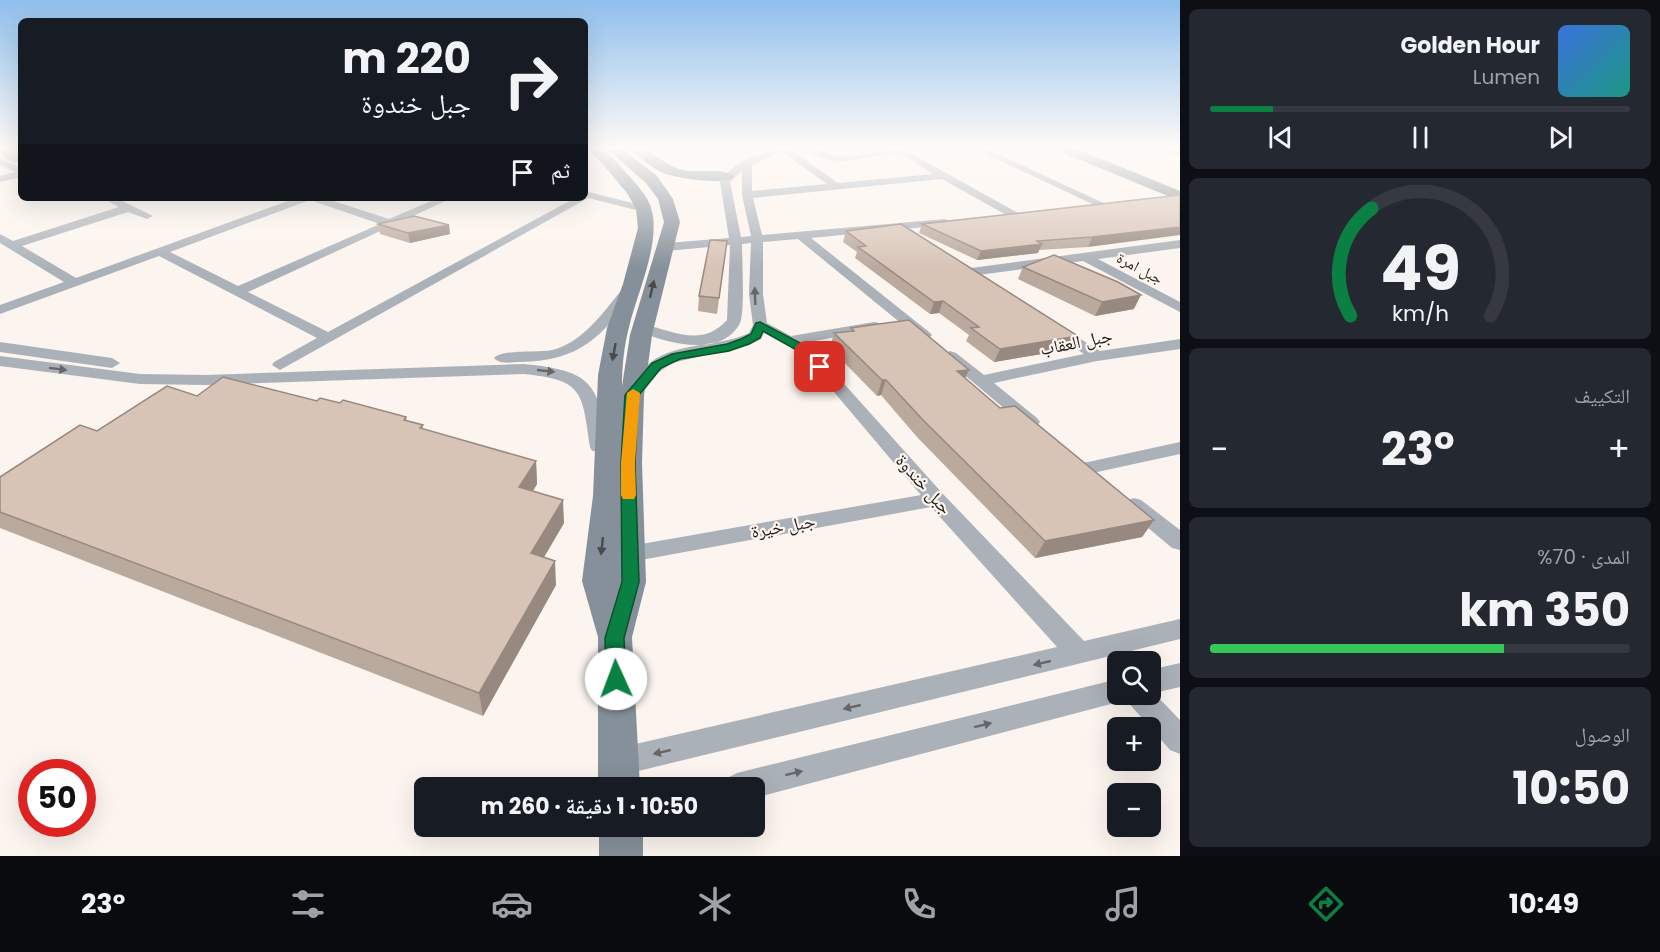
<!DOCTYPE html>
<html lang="ar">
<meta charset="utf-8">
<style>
:root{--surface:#171b24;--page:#242831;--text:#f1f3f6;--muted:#9ea1a6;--line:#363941;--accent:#0b8043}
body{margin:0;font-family:Poppins,"Noto Naskh Arabic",sans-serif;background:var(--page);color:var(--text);direction:rtl;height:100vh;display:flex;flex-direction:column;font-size:22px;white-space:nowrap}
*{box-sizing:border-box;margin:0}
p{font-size:20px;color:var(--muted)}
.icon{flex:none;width:33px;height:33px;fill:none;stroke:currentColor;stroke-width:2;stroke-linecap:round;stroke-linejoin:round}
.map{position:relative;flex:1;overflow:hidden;direction:ltr}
.details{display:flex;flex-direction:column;gap:9px;padding:9px;background:#0d0f14;width:480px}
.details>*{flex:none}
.guide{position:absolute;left:18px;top:18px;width:570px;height:183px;border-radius:9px;box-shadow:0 6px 24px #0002;direction:rtl;background:#171b24;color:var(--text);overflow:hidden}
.fabs{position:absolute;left:1107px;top:651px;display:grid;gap:12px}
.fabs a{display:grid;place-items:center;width:54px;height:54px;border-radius:9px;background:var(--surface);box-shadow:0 6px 24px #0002;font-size:30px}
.speed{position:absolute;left:18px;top:759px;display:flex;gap:12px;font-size:30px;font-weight:700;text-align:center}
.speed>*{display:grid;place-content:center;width:78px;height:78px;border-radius:50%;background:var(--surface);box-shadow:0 6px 24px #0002;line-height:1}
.speed .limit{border:9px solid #d22;background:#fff;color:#111}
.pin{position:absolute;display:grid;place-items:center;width:51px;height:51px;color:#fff;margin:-26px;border-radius:12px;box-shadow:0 3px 9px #0006}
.me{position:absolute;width:66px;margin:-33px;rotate:358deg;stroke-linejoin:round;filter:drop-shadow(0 0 4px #0008)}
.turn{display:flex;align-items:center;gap:21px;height:126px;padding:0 18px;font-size:27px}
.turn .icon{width:78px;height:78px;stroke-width:2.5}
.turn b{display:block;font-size:42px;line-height:51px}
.then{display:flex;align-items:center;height:57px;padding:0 18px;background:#0003;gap:12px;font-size:22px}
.big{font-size:45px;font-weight:700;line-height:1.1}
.details .card{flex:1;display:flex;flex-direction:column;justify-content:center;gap:9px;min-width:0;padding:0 21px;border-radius:9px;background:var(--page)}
.details .dial{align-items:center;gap:0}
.dial svg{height:156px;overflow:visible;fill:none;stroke:var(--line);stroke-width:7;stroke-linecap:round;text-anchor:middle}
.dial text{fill:var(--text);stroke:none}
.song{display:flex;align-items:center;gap:18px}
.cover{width:72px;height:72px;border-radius:9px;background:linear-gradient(135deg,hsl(220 70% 55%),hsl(170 70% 35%))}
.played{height:6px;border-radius:3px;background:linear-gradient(90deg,var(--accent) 15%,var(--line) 15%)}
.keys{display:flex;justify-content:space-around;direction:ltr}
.heat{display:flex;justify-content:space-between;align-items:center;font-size:33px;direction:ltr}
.charge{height:9px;border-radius:4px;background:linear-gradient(90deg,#34c759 70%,var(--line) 0)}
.trip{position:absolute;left:414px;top:777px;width:351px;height:60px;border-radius:9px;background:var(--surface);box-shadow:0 6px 24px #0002;font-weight:700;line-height:60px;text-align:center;direction:rtl}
.menu{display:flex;height:96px;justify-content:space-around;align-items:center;background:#090b0e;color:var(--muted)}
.menu .icon{width:42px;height:42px}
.menu .current{color:var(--accent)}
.menu b{font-size:27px;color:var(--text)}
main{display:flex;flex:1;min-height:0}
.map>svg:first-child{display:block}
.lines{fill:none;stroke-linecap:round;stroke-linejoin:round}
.street{fill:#aab1b8;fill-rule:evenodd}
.secondary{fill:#85909a;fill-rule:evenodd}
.wall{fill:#baa99d}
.shaded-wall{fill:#978980}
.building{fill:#d8c4b7;stroke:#978980;stroke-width:1.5}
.oneway{fill:#4a4a4b}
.oneway2{fill:#666668}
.route{fill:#0b8043;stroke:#07532c;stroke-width:1.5}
.slow{fill:#f59e0b}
.labels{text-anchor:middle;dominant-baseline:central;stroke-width:4.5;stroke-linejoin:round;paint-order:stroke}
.far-street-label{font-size:15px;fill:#231c17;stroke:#fcf4ee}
.street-label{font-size:18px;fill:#231c17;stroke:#fcf4ee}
</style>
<main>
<section class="details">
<div class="card">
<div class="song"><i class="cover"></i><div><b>Golden Hour</b><p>Lumen</p></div></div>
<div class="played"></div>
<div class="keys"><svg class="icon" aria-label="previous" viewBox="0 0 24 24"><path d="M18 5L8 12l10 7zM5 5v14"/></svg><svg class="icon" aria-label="pause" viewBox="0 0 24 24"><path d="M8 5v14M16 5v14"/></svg><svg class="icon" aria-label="next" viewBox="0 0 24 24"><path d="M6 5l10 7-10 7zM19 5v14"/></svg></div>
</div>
<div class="card dial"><svg viewBox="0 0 100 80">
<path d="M14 69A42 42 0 1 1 86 69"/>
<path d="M14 69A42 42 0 0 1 25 14" stroke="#0b8043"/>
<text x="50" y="56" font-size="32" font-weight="700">49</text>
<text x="50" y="72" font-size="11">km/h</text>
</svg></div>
<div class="card"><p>التكييف</p>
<div class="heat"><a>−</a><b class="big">23°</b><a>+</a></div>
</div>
<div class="card"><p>المدى · 70%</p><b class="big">350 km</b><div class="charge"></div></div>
<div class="card"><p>الوصول</p><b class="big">10:50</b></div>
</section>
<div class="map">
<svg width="1180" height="856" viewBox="0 0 1180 856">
<rect width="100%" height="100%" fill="#fcf4ee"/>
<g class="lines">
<g class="street">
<path d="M790 149 838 183 933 174C923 168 907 155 896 154 864 154 834 172 805 149H818L835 155 847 156 903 149 1018 213V217H1010L942 179 753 198 762 235 945 219 951 222 945 225 811 238 929 332 932 335 929 338H919L798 239 763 242V294L767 323 791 336 874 322 879 323 881 326 879 329 804 343 811 347 943 494 1084 641 1180 619V639L618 776 608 772 604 762 608 752 618 748 1057 647 931 507 630 562 622 560 619 554 622 548 630 546 921 495 801 353 764 333 761 339 749 345 672 363 658 373 638 399H626L624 395C631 384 640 370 651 362 678 342 719 347 749 333L753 325 749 294 751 243 742 244C742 258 745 313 740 323 721 359 666 343 638 331L636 328 643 324C673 331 702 348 727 320L730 245 667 251 661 247 667 243 729 238 720 182C734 160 765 149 790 149ZM782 152 827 184 752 191V165ZM742 171V195L751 236 741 237 730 182Z"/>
<polygon points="975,149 987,149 1110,206 1109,208 1101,208"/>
<polygon points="1162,149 1180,151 1180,157 1164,151"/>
<polygon points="0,159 21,167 21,177 0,182 0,176 16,172 0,165"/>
<path d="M585 191 648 207 650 209 644 212 588 198 280 370 272 365 274 362 317 338 159 256 0 314V305L64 282 0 243V234L13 241 119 207 102 198H116L153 216 147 219 128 212 22 246 76 278 296 198H324L389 219 438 198H452L248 292 328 332 575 198H585ZM310 200 380 224 238 286 170 252Z"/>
<polygon points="1180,240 1180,248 1098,259 1180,302 1180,312 1083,261 971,276 964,272 971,268"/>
<path d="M629 286 636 290C602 337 580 361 520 362 511 362 500 365 494 358 502 349 539 353 552 350 583 343 605 310 624 287Z"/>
<polygon points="1056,324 1100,351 1180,339 1180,349 1097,361 994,383 1037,418 1040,422 1037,426 1025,426 942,356 950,351 956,353 984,375 1084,354 1051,331 1049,328"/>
<polygon points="0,342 112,358 120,363 112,368 0,352"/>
<path d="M0 356 140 374 206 375 524 364C592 371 598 382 608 447L606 451H592L590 447C582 392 584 380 524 374L206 385 140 384 0 366Z"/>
<polygon points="1180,442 1180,454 1088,474 1081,473 1078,468 1081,463 1088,462"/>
<polygon points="1134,498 1141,500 1180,530 1180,550 1172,548 1127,510 1124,505 1127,500"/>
<polygon points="1180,663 1180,687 1154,693 1180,720 1180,754 1170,750 1126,700 754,798 754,788 722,788 727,778 737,773 1118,679 1118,694 1150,694 1150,670"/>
</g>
<g class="secondary">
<path d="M587 149C607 149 611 156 624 170 634 182 649 196 652 211 660 246 637 293 629 327 624 346 622 367 622 386L630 335 664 222 658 199 646 183 607 149H622L657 176 673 199 680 222 652 335 644 395 642 463 646 582 632 637 640 788H598V637L582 581 593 496 598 375 607 328 623 284 638 228 636 209 627 193 601 162Z"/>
<path d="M632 149C655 149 665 168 688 171 701 173 725 167 734 177 725 186 673 178 661 172 651 167 642 159 633 153Z"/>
<polygon points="1060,149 1077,149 1180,191 1180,201 1061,152"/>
<rect x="599" y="826" width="44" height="30"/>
</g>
</g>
<g class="wall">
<polygon points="21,149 21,165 4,158 0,150"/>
<polygon points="1180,195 1088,247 1039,250 1038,253 977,260 919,233 922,224"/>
<polygon points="378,224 449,225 450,234 410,243 380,234"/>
<polygon points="846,231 1078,336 1072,349 994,362 966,341 969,335 939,313 930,314 855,258 857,252 843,242"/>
<polygon points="727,241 717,314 698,311 699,296"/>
<polygon points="1023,267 1134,309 1095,316 1018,279"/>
<polygon points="851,328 965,378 1000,408 1154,520 1142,537 1035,558 917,437 881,395 877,396 830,348 834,333 851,331"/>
<polygon points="197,396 317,401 340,403 406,417 407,421 423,425 423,429 536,461 537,484 533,491 564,523 544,557 556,585 483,716 0,528 0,477 97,431"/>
</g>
<g class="shaded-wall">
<polygon points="449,225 450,234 410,243 408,233"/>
<polygon points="1180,227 1180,235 1088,247 1092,237"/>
<polygon points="1042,244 1038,253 977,260 981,251"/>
<polygon points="1141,295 1134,309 1095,316 1102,302"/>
<polygon points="943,301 939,313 930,314 934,302"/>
<polygon points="1078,336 1072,349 994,362 1000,349"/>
<polygon points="969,370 962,385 957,371"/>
<polygon points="882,380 886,380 881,395 877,396"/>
<polygon points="536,461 537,484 521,510 519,487"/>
<polygon points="563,500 564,523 533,576 531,553"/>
<polygon points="1154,520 1142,537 1035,558 1045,541"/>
<polygon points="555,561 556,585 483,716 479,693"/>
</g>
<g class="building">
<polygon points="4,149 21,149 21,161 18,157 0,150"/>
<polygon points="1180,195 1180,227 1092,237 1037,241 1042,244 981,251 922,224"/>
<polygon points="414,216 449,225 408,233 378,224"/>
<polygon points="901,224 1078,336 1000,349 971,328 979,327 943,301 934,302 858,247 866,246 846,231"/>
<polygon points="710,240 727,241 719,298 699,296"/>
<polygon points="1054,255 1118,282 1141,295 1102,302 1023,267"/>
<polygon points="909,320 969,370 957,371 1000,408 1015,406 1154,520 1045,541 923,420 886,380 882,380 834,333 854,331 851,328 871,325"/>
<polygon points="223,377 317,401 320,398 340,403 343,400 406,417 404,420 423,425 420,428 536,461 519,487 563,500 531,553 555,561 479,693 0,512 0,477 80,425 97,431 167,386 197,396"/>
</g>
<defs><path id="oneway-solid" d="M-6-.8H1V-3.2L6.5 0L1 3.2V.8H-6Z" transform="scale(1.5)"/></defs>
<g class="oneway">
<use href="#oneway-solid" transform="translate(652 289) rotate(-77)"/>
<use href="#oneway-solid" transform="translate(614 352) rotate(100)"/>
<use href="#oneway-solid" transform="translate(602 546) rotate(96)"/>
</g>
<g class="oneway2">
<use href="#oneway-solid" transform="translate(755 296) rotate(-92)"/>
<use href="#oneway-solid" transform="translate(58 369) rotate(7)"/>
<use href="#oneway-solid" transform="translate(546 371) rotate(6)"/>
<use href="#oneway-solid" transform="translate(1042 663) rotate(167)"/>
<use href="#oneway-solid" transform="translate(852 707) rotate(167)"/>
<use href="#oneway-solid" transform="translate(983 725) rotate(-14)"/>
<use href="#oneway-solid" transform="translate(662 752) rotate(167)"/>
<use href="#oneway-solid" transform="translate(794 773) rotate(-14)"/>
</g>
<linearGradient id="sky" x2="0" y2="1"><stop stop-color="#8fbfed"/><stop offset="0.55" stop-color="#fefaf7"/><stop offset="1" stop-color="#fefaf7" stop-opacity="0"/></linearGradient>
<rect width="1180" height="269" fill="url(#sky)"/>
<polygon class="route" points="760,322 810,348 826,367 825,369 816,369 802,353 763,331 760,338 749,344 729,351 680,359 661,368 638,396 635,463 639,582 624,638 626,679 623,685 616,688 609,685 606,679 605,638 622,582 621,463 625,395 652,363 672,354 727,344 741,339 751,334 756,323"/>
<polygon class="slow" points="633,389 640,393 635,463 636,495 634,499 623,499 621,495 621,463 627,393"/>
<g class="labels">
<g class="far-street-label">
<text transform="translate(1140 268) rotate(28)">جبل امرة</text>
</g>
<g class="street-label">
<text transform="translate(1076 342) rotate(-11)">جبل العقاب</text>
<text transform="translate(924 484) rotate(48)">جبل خندوة</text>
<text transform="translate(783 526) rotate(-10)">جبل خيرة</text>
</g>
</g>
</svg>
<div class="fabs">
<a><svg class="icon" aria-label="search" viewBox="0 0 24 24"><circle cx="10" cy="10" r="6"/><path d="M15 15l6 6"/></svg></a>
<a>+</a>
<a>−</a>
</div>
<div class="speed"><div class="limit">50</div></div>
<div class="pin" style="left:820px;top:367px;background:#d93025"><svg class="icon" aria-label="arrive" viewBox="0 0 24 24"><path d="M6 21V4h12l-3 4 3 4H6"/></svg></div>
<svg class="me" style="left:616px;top:679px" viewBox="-20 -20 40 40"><circle r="19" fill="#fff"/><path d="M0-13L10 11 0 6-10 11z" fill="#0b8043"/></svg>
<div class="trip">10:50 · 1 دقيقة · 260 m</div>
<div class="guide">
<div class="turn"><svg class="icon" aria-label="right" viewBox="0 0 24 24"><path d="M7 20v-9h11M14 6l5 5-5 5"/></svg><div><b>220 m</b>جبل خندوة</div></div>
<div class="then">ثم<svg class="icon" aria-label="arrive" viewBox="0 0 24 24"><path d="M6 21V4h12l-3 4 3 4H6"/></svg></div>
</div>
</div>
</main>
<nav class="menu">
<b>10:49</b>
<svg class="icon current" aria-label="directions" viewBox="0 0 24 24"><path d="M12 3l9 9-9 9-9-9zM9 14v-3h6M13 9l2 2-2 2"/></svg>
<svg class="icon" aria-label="music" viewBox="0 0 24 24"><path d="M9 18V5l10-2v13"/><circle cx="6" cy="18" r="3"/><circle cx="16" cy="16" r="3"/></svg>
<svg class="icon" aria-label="phone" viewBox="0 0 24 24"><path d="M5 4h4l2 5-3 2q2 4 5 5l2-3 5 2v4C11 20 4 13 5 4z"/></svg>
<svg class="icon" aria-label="climate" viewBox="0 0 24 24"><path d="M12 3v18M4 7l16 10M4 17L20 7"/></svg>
<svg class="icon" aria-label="car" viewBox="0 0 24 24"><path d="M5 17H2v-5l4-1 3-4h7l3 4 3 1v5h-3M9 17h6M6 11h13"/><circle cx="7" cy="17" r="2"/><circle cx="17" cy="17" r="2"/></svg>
<svg class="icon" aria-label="filters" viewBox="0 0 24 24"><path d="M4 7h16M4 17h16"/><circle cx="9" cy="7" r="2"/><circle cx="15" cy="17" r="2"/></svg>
<b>23°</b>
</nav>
